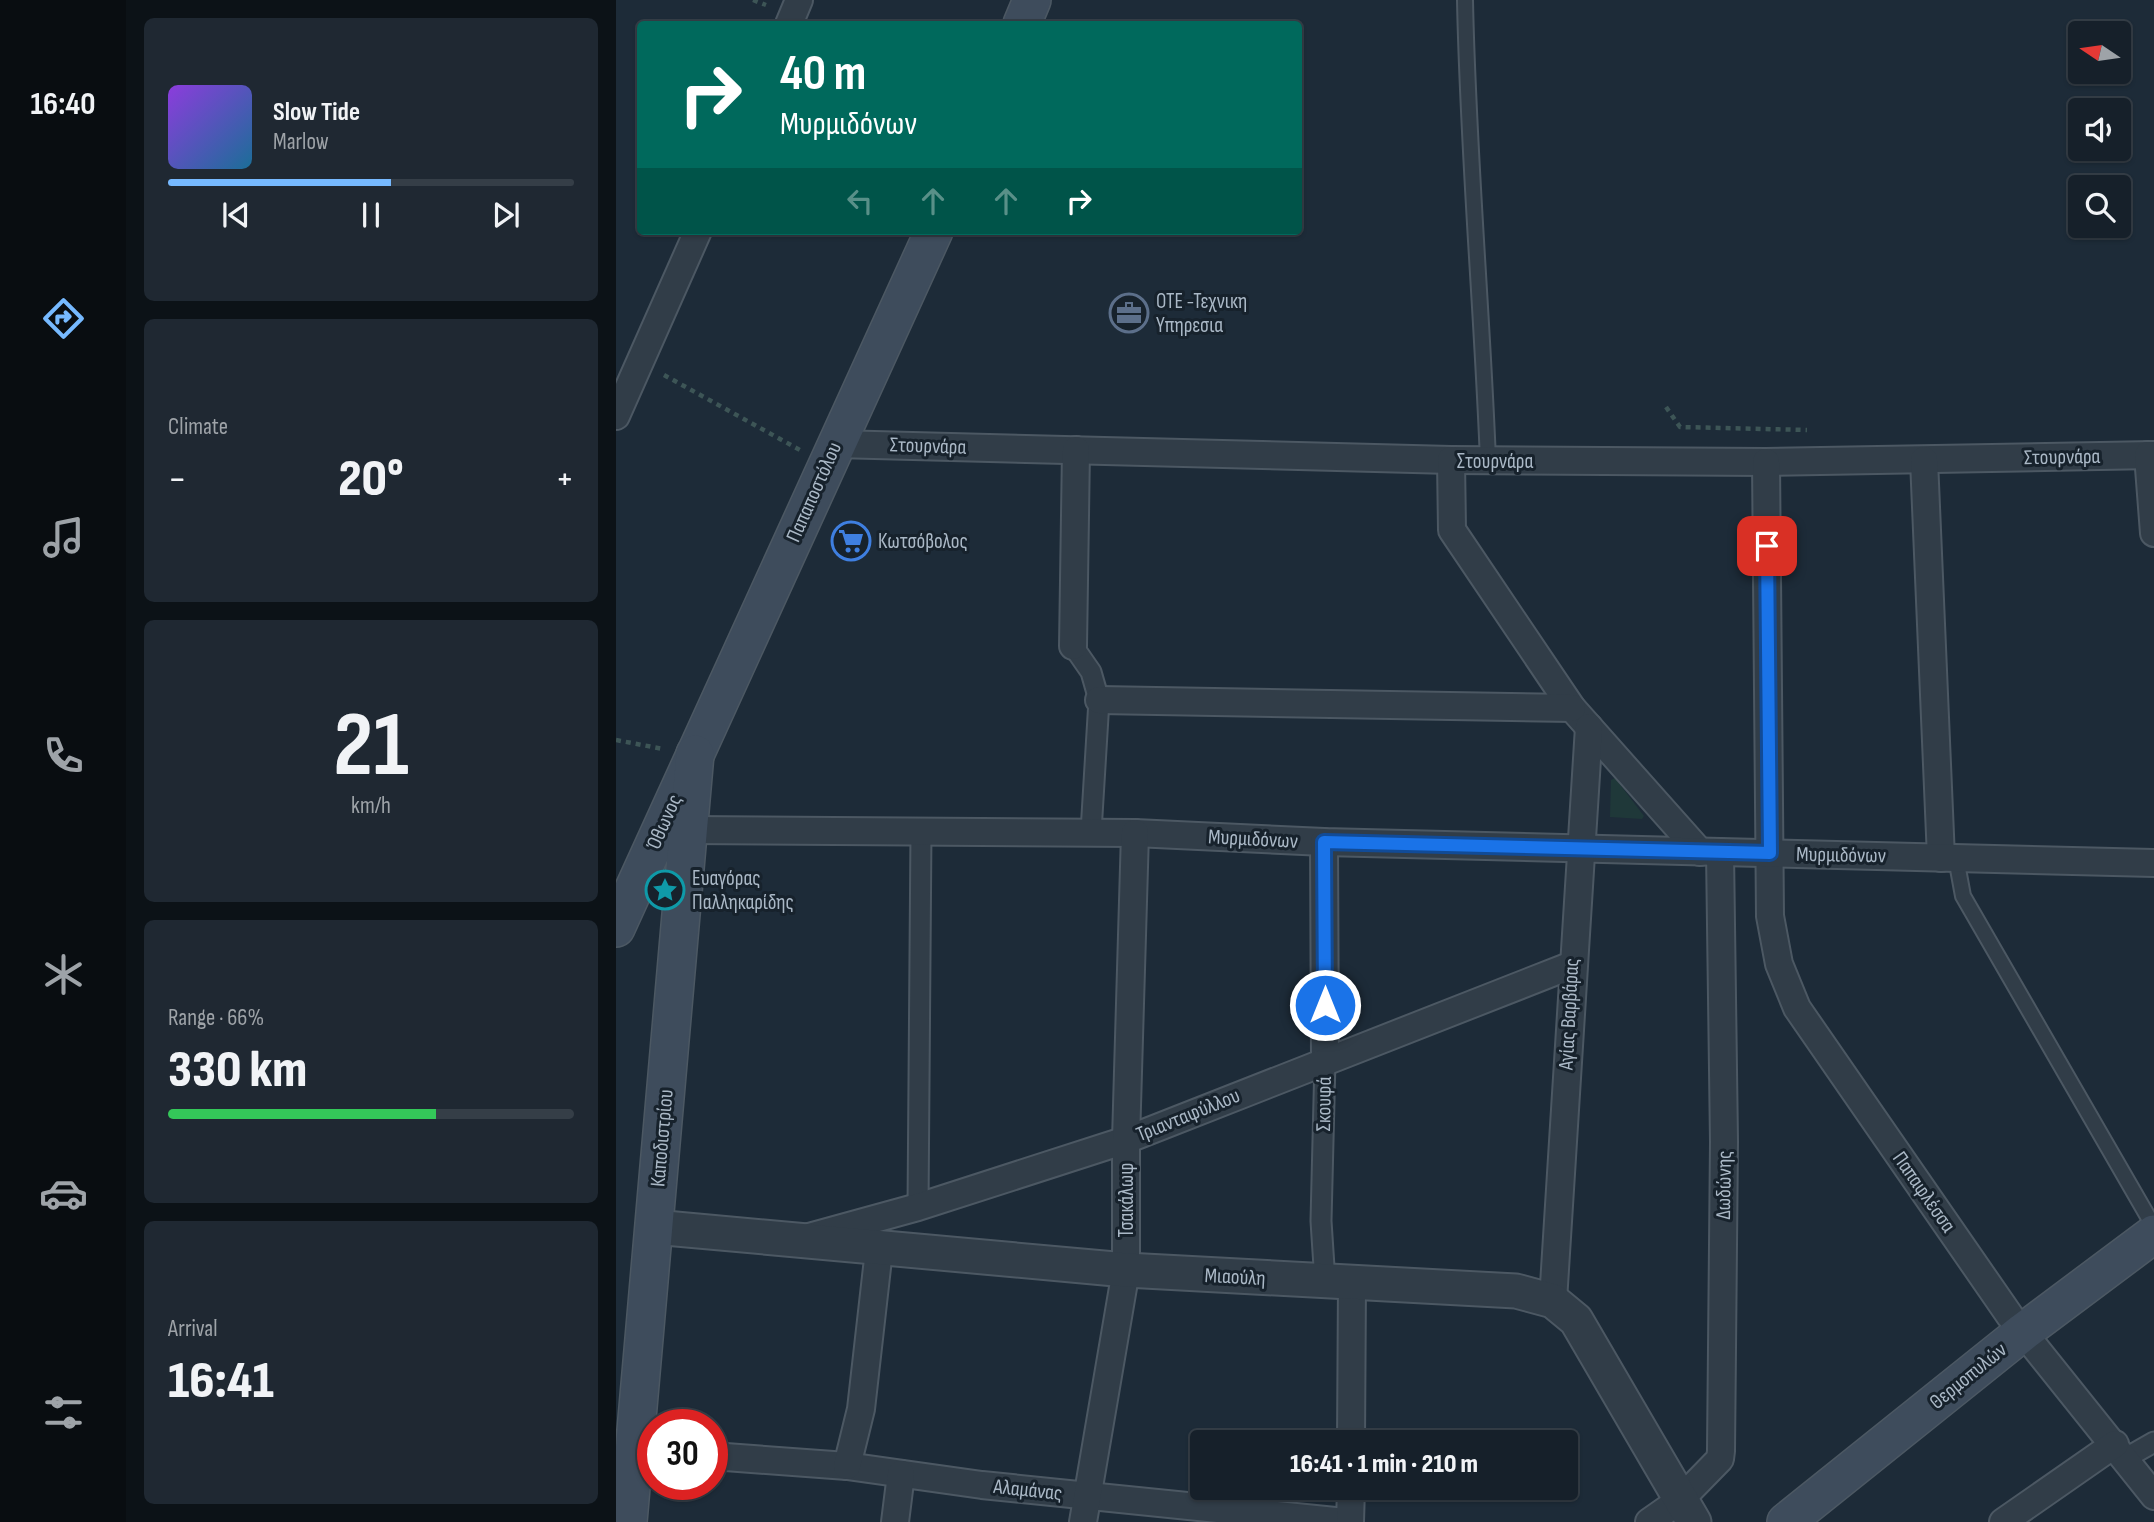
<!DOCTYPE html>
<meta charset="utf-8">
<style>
:root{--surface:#16202a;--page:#1f2832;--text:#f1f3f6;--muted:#9ea3a8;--line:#353e47;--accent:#76b9ff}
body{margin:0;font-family:"Sofia Sans Condensed",sans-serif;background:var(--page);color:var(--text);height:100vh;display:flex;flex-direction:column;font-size:26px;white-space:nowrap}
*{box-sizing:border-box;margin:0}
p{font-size:23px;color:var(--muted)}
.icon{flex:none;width:38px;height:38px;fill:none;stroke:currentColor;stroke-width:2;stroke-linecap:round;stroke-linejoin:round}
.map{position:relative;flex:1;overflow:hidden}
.side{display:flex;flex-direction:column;gap:18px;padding:18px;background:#0c1217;width:490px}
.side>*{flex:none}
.banner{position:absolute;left:21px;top:21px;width:665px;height:214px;border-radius:7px;box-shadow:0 2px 5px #0004,0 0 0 2px var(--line);background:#00695c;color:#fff;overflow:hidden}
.needle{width:46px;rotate:283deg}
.fabs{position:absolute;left:1452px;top:21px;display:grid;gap:14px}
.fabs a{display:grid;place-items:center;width:63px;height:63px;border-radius:7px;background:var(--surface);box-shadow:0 2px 5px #0004,0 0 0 2px var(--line);font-size:35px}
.speed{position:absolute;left:21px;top:1409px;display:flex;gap:14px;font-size:35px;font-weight:700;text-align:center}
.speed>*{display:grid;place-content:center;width:91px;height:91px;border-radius:50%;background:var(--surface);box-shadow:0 2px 5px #0004,0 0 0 2px var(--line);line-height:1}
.speed .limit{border:10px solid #d22;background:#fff;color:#111}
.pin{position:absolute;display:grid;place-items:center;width:60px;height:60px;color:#fff;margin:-30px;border-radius:14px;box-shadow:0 4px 10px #0006}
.me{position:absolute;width:77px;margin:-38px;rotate:0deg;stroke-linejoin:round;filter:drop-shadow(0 0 5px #0008)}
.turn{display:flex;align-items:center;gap:24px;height:147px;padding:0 28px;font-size:32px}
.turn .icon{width:91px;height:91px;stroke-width:2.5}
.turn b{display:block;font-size:49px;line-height:60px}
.lanes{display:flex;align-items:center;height:66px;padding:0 28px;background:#0003;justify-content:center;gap:35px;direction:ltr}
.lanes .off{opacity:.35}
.big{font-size:52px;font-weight:800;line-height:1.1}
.side .card{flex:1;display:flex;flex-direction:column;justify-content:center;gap:10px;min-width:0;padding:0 24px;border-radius:10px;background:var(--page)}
.side .dial{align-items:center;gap:0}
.dial b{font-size:91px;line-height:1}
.song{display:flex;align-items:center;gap:21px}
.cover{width:84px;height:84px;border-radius:10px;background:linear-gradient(135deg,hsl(270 70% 55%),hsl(200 70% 35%))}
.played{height:7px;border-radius:4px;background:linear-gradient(90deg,var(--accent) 55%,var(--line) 55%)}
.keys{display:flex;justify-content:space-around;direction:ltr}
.heat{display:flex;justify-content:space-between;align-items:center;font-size:38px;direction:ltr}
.charge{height:10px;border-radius:5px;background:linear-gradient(90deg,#34c759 66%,var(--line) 0)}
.trip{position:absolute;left:574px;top:1430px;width:388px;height:70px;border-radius:7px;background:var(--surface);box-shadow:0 2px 5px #0004,0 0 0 2px var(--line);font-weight:800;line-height:70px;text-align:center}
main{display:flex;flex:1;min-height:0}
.menu{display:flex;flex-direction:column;width:126px;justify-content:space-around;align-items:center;background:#090d11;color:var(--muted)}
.menu .icon{width:49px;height:49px}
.menu .on{color:var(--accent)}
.menu b{font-size:32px;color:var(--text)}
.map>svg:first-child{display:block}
.green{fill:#1f3839}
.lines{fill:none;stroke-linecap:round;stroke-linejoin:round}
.service-casing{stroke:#4c5863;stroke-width:18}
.pedestrian-casing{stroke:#4c5863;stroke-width:23}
.minor-casing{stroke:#4c5863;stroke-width:30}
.tertiary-casing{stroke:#4c5863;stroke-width:37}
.secondary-casing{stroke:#4c5863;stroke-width:40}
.path{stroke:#3d5556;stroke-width:4.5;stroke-dasharray:5 5;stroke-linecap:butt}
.service{stroke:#313d48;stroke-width:14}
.pedestrian{stroke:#313d48;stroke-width:19}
.minor{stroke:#313d48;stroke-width:26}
.tertiary{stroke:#313d48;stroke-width:33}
.secondary{stroke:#3e4c5c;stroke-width:37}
.route-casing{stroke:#114b97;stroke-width:18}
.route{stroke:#1a73e8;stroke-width:12}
.labels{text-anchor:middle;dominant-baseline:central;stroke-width:6;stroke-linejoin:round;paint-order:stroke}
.poi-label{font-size:21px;fill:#aab8c6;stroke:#17222c;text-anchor:start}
.street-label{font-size:21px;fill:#aab8c6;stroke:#17222c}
</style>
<main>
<nav class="menu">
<b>16:40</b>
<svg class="icon on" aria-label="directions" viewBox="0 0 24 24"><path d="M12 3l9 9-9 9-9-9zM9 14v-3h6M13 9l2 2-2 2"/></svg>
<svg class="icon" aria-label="music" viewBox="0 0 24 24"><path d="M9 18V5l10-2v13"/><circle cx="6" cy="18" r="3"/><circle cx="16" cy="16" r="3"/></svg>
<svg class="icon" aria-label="phone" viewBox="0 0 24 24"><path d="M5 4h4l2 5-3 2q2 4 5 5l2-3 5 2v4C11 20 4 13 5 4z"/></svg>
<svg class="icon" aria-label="climate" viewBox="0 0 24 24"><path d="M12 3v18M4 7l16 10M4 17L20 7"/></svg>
<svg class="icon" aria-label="car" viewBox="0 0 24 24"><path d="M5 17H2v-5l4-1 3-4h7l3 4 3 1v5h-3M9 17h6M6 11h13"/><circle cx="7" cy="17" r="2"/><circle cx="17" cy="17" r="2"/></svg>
<svg class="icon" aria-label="filters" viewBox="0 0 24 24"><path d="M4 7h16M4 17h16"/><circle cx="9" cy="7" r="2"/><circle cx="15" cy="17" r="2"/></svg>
</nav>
<section class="side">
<div class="card">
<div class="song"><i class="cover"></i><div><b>Slow Tide</b><p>Marlow</p></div></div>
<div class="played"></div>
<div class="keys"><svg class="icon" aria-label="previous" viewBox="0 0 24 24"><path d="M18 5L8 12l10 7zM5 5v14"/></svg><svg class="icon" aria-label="pause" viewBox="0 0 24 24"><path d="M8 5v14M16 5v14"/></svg><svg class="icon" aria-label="next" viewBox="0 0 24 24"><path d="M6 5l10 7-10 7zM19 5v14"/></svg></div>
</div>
<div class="card"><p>Climate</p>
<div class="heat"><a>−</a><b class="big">20°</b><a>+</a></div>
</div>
<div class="card dial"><b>21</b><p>km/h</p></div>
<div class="card"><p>Range · 66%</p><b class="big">330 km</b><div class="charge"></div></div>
<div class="card"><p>Arrival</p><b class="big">16:41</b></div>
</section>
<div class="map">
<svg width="1538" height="1522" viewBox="0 0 1538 1522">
<rect width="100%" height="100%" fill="#1d2b38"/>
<polygon class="green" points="999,778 1028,816 1026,819 994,817 995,780"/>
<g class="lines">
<defs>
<g id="service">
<path d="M849 0C852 154 866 307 872 461"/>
<polyline points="1340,858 1347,896 1538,1227"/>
</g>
<g id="pedestrian">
<polyline points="457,646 475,672 483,700 475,832"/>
<polyline points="302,1207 305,831"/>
<polyline points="709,1282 705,1221 709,1060"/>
<polyline points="1510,1458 1538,1442"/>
</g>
<g id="minor">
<polyline points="173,24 183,0"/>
<polyline points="0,416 82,231"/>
<polyline points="220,444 835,460 1150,462 1538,455"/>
<polyline points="1532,455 1538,533"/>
<polyline points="835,460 836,530 956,708 1084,852"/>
<polyline points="1308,460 1325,858"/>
<polyline points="1150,462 1154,916 1163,964 1181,1008 1394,1316 1538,1496"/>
<polyline points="457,646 460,450"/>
<polyline points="483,700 956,708"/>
<polyline points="72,830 519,833 708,842 1538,863"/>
<polyline points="708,842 709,1060"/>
<polyline points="193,1237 302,1207 510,1140 956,965"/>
<polyline points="937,1301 973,727"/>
<polyline points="735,1442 736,1282"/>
<polyline points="96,1456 231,1466 366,1485 729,1522"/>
<polyline points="231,1466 245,1409 263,1250"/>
<polyline points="279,1522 285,1474"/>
<polyline points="467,1522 510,1270 510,1140 519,833"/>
<polyline points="734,1522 735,1488"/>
<polyline points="1033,1522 1063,1501 1104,1459 1105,1451 1108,1142 1104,852"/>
<polyline points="1387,1522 1499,1444"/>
</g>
<polyline id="tertiary" points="38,1227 510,1270 900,1291 937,1301 960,1320 1078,1522"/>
<g id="secondary">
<polyline points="406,24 416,0"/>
<polyline points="0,928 318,231"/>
<polyline points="12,1522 79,754"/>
<polyline points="1170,1522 1407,1332 1538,1234"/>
</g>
</defs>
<use href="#service" class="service-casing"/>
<use href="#pedestrian" class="pedestrian-casing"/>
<use href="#minor" class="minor-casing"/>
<use href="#tertiary" class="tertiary-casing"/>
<use href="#secondary" class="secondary-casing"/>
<g class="path">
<polyline points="137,0 150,5"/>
<polyline points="48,375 184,450"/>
<polyline points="1050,407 1064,427 1191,430"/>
<polyline points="0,740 47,749"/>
</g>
<use href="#service" class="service"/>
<use href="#pedestrian" class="pedestrian"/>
<use href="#minor" class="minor"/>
<use href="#tertiary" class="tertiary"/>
<use href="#secondary" class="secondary"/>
</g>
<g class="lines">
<defs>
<polyline id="route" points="709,1005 708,842 1154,853 1151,546"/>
</defs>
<use href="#route" class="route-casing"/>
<use href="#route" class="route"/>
</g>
<defs>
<symbol id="office-ring" viewBox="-11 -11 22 22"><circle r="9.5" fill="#17222c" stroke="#5c6f8a" stroke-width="1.5"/><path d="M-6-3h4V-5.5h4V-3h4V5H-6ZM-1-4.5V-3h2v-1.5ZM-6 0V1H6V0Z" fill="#5c6f8a"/></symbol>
<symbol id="supermarket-ring" viewBox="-11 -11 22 22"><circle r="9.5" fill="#17222c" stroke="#3f7fe0" stroke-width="1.5"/><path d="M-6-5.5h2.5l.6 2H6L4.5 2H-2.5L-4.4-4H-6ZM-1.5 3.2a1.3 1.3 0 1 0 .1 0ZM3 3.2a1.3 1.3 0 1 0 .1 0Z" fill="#3f7fe0"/></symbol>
<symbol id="sight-ring" viewBox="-11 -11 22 22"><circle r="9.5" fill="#17222c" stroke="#0f9aa8" stroke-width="1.5"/><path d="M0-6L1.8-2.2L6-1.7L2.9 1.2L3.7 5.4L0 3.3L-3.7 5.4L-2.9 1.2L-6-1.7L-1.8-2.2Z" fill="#0f9aa8"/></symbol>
</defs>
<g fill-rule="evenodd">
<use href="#office-ring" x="491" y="291" width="44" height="44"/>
<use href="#supermarket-ring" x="213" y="519" width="44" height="44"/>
<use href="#sight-ring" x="27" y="868" width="44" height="44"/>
</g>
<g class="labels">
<g class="poi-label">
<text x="540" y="301">ΟΤΕ -Τεχνικη<tspan x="540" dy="24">Υπηρεσια</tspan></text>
<text x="262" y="541">Κωτσόβολος</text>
<text x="76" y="878">Ευαγόρας<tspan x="76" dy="24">Παλληκαρίδης</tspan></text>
</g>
<g class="street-label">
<text transform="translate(312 446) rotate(2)">Στουρνάρα</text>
<text transform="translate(1446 457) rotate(-1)">Στουρνάρα</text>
<text x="879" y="461">Στουρνάρα</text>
<text transform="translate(198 492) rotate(-66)">Παπαποστόλου</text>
<text transform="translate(48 822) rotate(-66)">Όθωνος</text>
<text transform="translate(637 839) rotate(3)">Μυρμιδόνων</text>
<text transform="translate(1225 855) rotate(1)">Μυρμιδόνων</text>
<text transform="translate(953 1014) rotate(-87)">Αγίας Βαρβάρας</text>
<text transform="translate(708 1104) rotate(-89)">Σκουφά</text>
<text transform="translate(572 1115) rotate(-22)">Τριανταφύλλου</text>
<text transform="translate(46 1138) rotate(-85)">Καποδιστρίου</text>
<text transform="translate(1108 1185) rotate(-89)">Δωδώνης</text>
<text transform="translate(1308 1192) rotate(55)">Παπαφλέσσα</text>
<text transform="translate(510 1200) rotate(-90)">Τσακάλωφ</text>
<text transform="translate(619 1277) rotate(3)">Μιαούλη</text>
<text transform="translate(1352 1376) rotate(-39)">Θερμοπυλών</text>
<text transform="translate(412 1490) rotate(6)">Αλαμάνας</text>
</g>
</g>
</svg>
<div class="fabs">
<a><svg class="needle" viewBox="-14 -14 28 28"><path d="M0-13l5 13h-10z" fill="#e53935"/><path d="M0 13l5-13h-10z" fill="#9ea3a8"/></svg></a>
<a><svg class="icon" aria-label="sound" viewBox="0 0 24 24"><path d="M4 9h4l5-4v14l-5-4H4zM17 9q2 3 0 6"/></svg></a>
<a><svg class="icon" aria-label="search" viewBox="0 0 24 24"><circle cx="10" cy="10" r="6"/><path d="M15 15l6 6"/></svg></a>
</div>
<div class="speed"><div class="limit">30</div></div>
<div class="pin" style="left:1151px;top:546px;background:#d93025"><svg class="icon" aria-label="arrive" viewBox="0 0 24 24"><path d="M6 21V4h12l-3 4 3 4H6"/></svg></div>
<svg class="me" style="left:709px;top:1005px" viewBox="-20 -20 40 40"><circle r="17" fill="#1a73e8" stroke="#fff" stroke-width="3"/><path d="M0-11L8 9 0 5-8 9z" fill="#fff"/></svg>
<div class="trip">16:41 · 1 min · 210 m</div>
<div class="banner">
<div class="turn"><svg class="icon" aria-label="right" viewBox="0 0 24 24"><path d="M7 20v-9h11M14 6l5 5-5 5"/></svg><div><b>40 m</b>Μυρμιδόνων</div></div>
<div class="lanes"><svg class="icon off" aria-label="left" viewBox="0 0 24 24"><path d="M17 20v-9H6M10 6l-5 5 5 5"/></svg><svg class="icon off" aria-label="ahead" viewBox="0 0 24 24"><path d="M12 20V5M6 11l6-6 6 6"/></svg><svg class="icon off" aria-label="ahead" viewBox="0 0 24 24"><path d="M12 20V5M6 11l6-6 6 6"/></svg><svg class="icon" aria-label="right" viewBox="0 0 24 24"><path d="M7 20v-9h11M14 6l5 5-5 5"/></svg></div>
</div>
</div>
</main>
